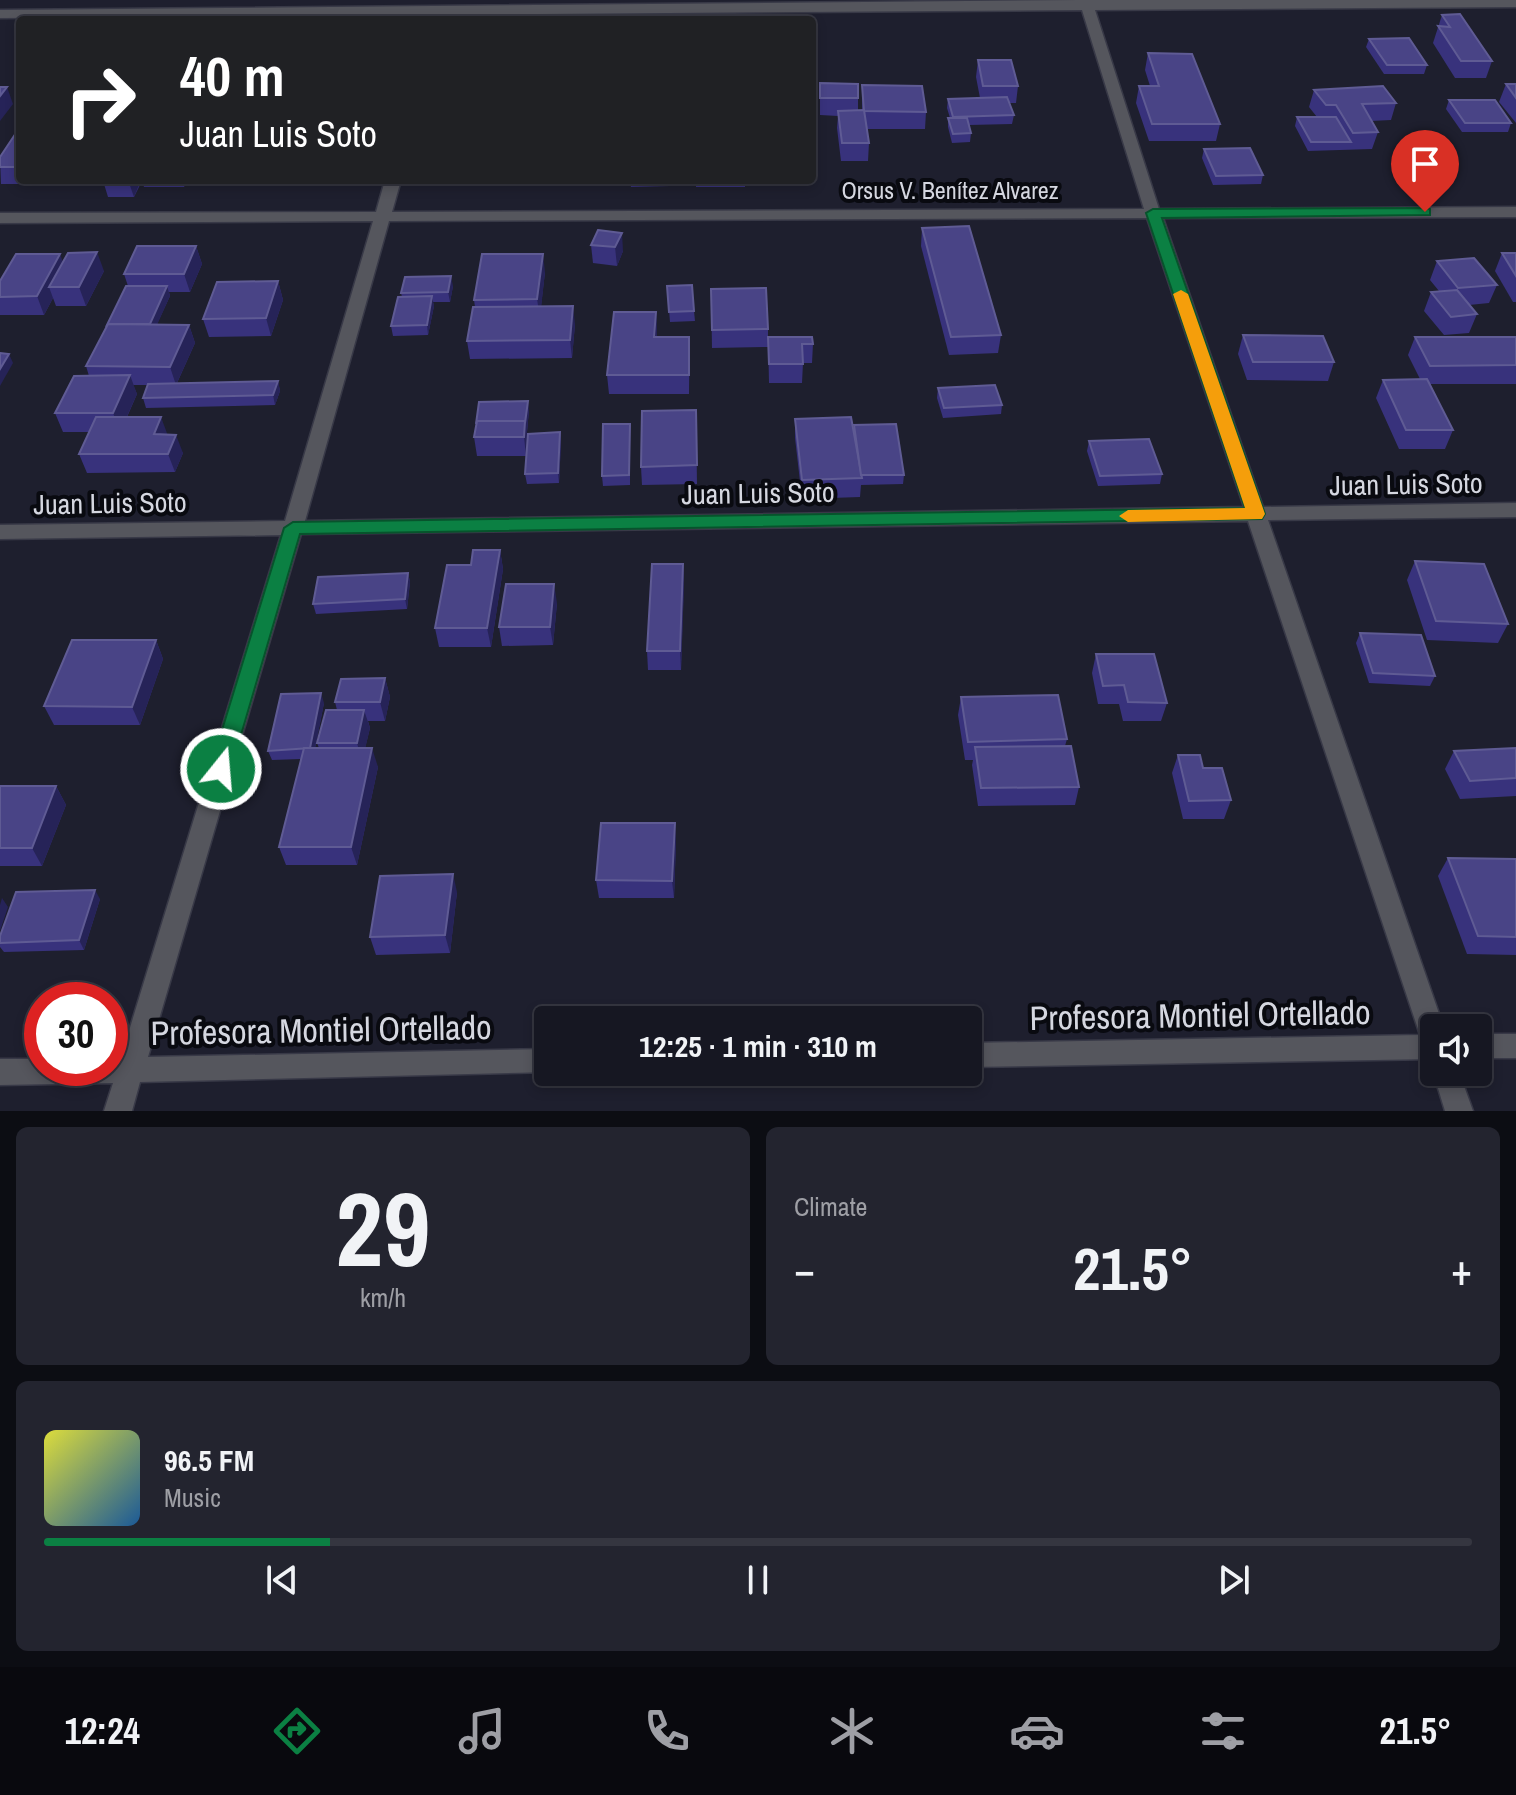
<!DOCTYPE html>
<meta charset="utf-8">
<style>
:root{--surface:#161722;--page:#23242f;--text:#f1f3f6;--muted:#9e9fa5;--line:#353640;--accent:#0b8043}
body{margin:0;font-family:"Archivo Narrow",sans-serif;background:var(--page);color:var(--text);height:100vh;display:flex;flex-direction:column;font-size:30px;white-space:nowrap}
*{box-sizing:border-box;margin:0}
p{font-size:26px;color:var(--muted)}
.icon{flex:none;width:44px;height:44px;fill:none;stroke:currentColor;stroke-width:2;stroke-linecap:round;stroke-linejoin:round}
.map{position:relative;height:1111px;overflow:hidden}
.details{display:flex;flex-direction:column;gap:16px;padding:16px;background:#0c0d13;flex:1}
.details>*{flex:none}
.top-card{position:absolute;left:16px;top:16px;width:800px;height:168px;border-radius:8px;box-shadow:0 4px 12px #0003,0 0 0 2px var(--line);background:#202124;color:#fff;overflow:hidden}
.tools{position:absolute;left:1420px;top:1014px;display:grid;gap:16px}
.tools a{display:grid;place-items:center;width:72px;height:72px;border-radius:8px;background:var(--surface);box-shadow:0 4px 12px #0003,0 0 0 2px var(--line);font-size:40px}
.speed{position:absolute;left:24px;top:982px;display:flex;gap:16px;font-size:40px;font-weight:700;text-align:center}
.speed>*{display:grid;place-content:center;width:104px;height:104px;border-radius:50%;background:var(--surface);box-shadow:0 4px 12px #0003,0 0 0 2px var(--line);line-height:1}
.speed .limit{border:12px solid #d22;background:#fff;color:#111}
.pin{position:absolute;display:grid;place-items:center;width:68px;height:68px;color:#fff;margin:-82px -34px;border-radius:50% 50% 50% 0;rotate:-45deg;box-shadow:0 0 8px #0007}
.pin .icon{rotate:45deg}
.me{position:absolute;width:88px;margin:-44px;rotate:17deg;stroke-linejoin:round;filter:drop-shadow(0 0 6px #0008)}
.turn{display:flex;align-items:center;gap:28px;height:168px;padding:0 32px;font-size:36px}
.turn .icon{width:104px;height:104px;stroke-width:2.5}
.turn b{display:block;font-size:56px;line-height:68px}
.big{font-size:60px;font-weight:800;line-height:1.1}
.details .tile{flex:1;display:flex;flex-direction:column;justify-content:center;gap:12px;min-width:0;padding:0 28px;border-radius:12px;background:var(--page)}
.details .dial{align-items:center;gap:0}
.dial b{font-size:104px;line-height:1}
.song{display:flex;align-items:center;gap:24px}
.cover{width:96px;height:96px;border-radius:12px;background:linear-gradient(135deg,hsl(60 70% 55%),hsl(210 70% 35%))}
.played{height:8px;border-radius:4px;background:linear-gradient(90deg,var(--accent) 20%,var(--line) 20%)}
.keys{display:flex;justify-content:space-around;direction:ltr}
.heat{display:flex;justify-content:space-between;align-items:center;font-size:44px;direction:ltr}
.details .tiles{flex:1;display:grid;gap:16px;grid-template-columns:1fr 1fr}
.tile:last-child{grid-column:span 2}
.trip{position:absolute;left:534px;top:1006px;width:448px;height:80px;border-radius:8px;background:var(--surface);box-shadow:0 4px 12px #0003,0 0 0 2px var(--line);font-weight:800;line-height:80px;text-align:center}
.menu{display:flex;height:128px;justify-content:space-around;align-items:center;background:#09090e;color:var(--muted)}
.menu .icon{width:56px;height:56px}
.menu .selected{color:var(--accent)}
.menu b{font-size:36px;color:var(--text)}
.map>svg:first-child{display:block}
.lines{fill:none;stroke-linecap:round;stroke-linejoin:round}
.street-casing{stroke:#383947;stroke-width:3}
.street{fill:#55565d;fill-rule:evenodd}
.wall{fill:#38327c}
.shaded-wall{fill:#262358}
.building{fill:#494486;stroke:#5f5b94;stroke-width:2}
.route{fill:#0b8043;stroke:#07532c;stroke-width:2}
.slow{fill:#f59e0b}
.labels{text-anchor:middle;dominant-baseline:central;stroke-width:8;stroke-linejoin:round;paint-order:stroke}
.far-street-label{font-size:24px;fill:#d5d7e0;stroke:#090a10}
.street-label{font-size:28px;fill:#d5d7e0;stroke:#090a10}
.near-street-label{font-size:34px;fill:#d5d7e0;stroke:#090a10}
</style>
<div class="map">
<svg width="1516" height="1111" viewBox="0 0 1516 1111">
<rect width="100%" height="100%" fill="#1e1f2e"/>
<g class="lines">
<defs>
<g id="street">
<path d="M1079 0H1516V7L1095 10 1159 209 1516 207V217L1163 218 1263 507 1516 503V517L1268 520 1444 1028H1434V1059L968 1067V1043L1420 1035 1248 521 301 534 148 1057 548 1049V1072H554L140 1082 132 1111H104L113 1083 0 1085V1059H42V1068H110V1057H121L281 535 0 539V525L285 521 373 221 0 223V213L376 212 385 180H401L392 212 1144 209 1082 10 0 18V10ZM1147 218 1244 507 305 521 389 221Z"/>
<rect x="1478" y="1034" width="38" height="24"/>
<polygon points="1434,1069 1434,1072 1459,1072 1473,1111 1445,1111 1433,1072"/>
</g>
</defs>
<use href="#street" class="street-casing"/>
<use href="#street" class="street"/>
</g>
<g class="wall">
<polygon points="1442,15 1492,61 1486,78 1455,78 1433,43"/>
<polygon points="1369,39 1427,65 1424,74 1384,74 1366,47"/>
<polygon points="1148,53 1220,124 1216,141 1149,141 1136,103 1139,86 1150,86 1145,70"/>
<polygon points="978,60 1018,86 1016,103 1009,103 1014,115 1012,124 969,125 971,133 970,142 952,143 948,127 948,118 950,118 947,108 948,99 980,98 976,77"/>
<polygon points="820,83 858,98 858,111 862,110 862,85 926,112 925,129 866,129 869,143 868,161 841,161 837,128 838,116 820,115"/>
<polygon points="1506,84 1516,84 1516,123 1499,102"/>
<polygon points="1314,90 1396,103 1391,120 1371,121 1378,132 1372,149 1308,151 1295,126 1297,117 1317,117 1309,107"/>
<polygon points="1449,100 1511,123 1508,132 1462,132 1446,109"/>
<polygon points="20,133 20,180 47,180 44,184 1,184 0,157"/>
<polygon points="1204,149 1263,175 1261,184 1213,185 1202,158"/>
<polygon points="65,180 188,180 184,187 144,187 142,181 134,197 108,197 104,184 67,184"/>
<polygon points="630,180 670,180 670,186 631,187"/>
<rect x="696" y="180" width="49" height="7"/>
<polygon points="922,228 1001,335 998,353 949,355 921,246"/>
<polygon points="598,230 623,251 617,266 593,263 591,245"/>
<polygon points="196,246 202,264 190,292 169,292 170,296 157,324 189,325 195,343 177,383 278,381 280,391 275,405 146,408 143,398 147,385 133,385 137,394 127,417 168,435 183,453 175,472 87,473 79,454 89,432 63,432 55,413 89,376 86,366 128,286 124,274"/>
<polygon points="1502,253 1516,253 1516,302 1513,302 1495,271"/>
<polygon points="1437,261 1497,285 1489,303 1469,305 1477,314 1469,333 1444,335 1424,311 1431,292 1439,291 1430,280"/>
<polygon points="63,263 104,271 86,306 56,306 53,298 44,315 0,315 0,281"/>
<polygon points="545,272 541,306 575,324 572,358 470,359 467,341 475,307 474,300"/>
<polygon points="278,281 283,300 271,336 209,337 203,319"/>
<polygon points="453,286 450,302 433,302 434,306 428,335 393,336 391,326 402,297 401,293"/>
<polygon points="667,286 694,311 695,321 670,322"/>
<polygon points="711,289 768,329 768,347 712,348"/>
<polygon points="656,312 657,337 689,337 689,394 609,394 607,375"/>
<polygon points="1243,335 1334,362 1328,381 1247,380 1238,354"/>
<polygon points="768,337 813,344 812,363 803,363 802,383 769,383"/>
<polygon points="1415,337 1516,337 1516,384 1430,384 1453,430 1445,449 1399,449 1376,398 1383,380 1420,379 1408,355"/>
<polygon points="938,388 1002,405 1001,414 943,418 937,398"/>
<polygon points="529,410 527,432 528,439 560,432 561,442 559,483 527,484 525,474 526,456 477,456 474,437"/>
<polygon points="696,410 697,484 642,485 641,467"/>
<polygon points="795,419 854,433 854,425 904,475 903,484 861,485 860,497 802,499 795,438"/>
<polygon points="630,424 630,485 603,486 602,476"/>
<polygon points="1089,441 1162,474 1160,484 1098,486 1087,451"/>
<polygon points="500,550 503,569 491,647 439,647 435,628 471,565"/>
<polygon points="1415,561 1508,624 1498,643 1427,640 1407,580"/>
<polygon points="683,564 684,583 681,670 648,670 647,651"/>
<polygon points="408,573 410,582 407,609 316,614 313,604"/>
<polygon points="557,603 553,645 502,646 499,627"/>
<polygon points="1360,633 1435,676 1430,686 1369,683 1356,643"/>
<polygon points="156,640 163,659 140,725 54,725 44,706"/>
<polygon points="1096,654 1167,703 1161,721 1123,721 1119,704 1098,704 1092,673"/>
<polygon points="385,678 390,697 385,721 368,721 370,728 365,748 378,767 357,865 286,865 279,847 301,759 272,760 268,751 324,703 315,748 319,748 317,743 337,710 335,702"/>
<polygon points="961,697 1067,739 1065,746 1079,787 1075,805 978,806 972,765 973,760 965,760 958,715"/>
<polygon points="1516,748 1516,796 1460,799 1445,769 1454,751"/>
<polygon points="1178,755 1203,768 1231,800 1224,819 1183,819 1172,773"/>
<polygon points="0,786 56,786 66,805 42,866 0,866"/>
<polygon points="676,841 674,898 599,898 596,880"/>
<polygon points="1448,858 1516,859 1516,955 1467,954 1438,876"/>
<polygon points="457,892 450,953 376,955 370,937"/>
<polygon points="100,899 84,950 4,952 0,947 0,936"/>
</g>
<g class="shaded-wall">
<polygon points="7,87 13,104 0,121 0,96"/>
<polygon points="128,180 141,180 134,197"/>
<polygon points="622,233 623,251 617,266 615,247"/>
<polygon points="196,246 202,264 190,292 184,274"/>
<polygon points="97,252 104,271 86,306 79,287"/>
<polygon points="60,254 67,273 49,287 53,298 44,315 37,296"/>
<polygon points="543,254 545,272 540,318 537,299"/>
<polygon points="451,276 453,286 450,302 448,292"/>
<polygon points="278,281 283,300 271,336 266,318"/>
<polygon points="167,286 170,296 152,336 149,327"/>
<polygon points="432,296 434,306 428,335 427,325"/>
<polygon points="573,306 575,324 572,358 570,340"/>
<polygon points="656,312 657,331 656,355 654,337"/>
<polygon points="189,325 195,343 176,385 170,367"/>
<polygon points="689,337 690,355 689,394"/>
<polygon points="9,354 13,363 0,386 0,369"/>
<polygon points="130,375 137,394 120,432 113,413"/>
<polygon points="278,381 280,391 275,405 273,395"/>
<polygon points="528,401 529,410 527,432 528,440 526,456 524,437"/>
<polygon points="161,417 168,436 154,434"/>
<polygon points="560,432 561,442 559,483 558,473"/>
<polygon points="176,435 183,453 175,472 168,454"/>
<polygon points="500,550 503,569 491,647 487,628"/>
<polygon points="683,564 684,583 681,670 680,651"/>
<polygon points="408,573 410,582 407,609 405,599"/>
<polygon points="554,584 557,603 553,645 550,627"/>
<polygon points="156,640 163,659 140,725 132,707"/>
<polygon points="385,678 390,697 385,721 380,702"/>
<polygon points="321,693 324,703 313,759 310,749"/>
<polygon points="364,710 370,728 362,762 357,743"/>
<polygon points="372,748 378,767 357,865 351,847"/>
<polygon points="56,786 66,805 42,866 32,848"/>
<polygon points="675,823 676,841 674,898 672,881"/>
<polygon points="453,874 457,892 450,953 445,935"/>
<polygon points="95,890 100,899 84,950 79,940"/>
<polygon points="2,898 8,907 0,931 0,905"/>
</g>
<g class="building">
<polygon points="1460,14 1492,61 1461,61 1438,26 1450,27 1442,15"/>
<polygon points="225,17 255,17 254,20 223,20"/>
<polygon points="1409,38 1427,65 1387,65 1369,39"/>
<polygon points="1148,53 1192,54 1220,124 1152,124 1139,86 1159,86"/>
<polygon points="978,60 1011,60 1018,86 983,86"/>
<polygon points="820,83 858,84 858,98 820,98"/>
<polygon points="1506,84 1516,84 1516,98"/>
<polygon points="862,85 922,86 926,112 864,111"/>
<polygon points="1383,86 1396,103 1362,104 1378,132 1353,133 1336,105 1326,105 1314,90"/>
<polygon points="0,87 7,87 0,96"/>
<polygon points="1007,97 1014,115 953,117 948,99"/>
<polygon points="1449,100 1495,100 1511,123 1465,123"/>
<polygon points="864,110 869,143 842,143 838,111"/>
<polygon points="1297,117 1336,117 1351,142 1311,142"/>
<polygon points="948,118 967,118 971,133 953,134"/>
<polygon points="16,133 20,133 20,167 0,167 0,157"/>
<polygon points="1250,148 1263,175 1216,176 1204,149"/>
<polygon points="969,226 1001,335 951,337 922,228"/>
<polygon points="598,230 622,233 615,247 591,245"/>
<polygon points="137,246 196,246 184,274 124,274"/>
<polygon points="97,252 79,287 49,287 68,253"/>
<polygon points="1502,253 1516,253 1516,276"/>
<polygon points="16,254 60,254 37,296 0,297 0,281"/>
<polygon points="482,254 543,254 537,299 474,300"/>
<polygon points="1474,258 1497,285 1458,288 1437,261"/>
<polygon points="451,276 448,292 401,293 405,277"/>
<polygon points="278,281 266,318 203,319 217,282"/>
<polygon points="692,285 694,311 669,312 667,286"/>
<polygon points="126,286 167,286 150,324 108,324 106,327"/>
<polygon points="766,288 768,329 712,330 711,289"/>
<polygon points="1457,290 1477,314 1451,317 1431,292"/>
<polygon points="432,296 427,325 391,326 398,297"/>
<polygon points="573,306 570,340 467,341 473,307"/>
<polygon points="614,312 656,312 654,337 689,337 689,375 607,375"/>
<polygon points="108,324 189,325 170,367 86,366"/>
<polygon points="1243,335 1323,336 1334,362 1253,362"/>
<polygon points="768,337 812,337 813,344 802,344 803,364 769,364"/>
<polygon points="1415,337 1516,337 1516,365 1430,366"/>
<polygon points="0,353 9,354 0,369"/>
<polygon points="130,375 113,413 55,413 74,376"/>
<polygon points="1427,379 1453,430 1406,430 1383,380"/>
<polygon points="278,381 273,395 143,398 148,384"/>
<polygon points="995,385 1002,405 944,408 938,388"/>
<polygon points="528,401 525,423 525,421 477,421 476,424 479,402"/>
<polygon points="696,410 697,465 641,467 642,411"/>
<polygon points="96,417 161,417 154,434 176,435 168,454 79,454"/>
<polygon points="851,417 862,478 802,480 795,419"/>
<polygon points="477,421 525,421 524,437 474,437"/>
<polygon points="603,424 630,424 629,475 602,476"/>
<polygon points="896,424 904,475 861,475 854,425"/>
<polygon points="560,432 558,473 525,474 528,434"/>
<polygon points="1149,439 1162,474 1100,476 1089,441"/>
<polygon points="473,550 500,550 487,628 435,628 447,565 471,565"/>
<polygon points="1415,561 1484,564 1508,624 1436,621"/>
<polygon points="652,564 683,564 680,651 647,651"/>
<polygon points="408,573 405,599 313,604 318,577"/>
<polygon points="506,584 554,584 550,627 499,627"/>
<polygon points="1360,633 1421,635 1435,676 1373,673"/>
<polygon points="72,640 156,640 132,707 44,706"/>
<polygon points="1096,654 1154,654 1167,703 1128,702 1124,685 1103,686"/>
<polygon points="385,678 380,702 335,702 341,679"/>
<polygon points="321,693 310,748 268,751 281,694"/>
<polygon points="1058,695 1067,739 968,742 961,697"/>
<polygon points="326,710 364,710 357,743 317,743"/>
<polygon points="1071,746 1079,787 981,788 975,747"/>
<polygon points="304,748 372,748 351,847 279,847"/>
<polygon points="1516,748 1516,778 1470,781 1454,751"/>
<polygon points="1178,755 1200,755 1203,768 1222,768 1231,800 1189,801"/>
<polygon points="0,786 56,786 32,848 0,848"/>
<polygon points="601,823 675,823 672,881 596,880"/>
<polygon points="1448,858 1516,859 1516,937 1478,936"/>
<polygon points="453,874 445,935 370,937 380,876"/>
<polygon points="95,890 79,940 0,943 0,936 16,892"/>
</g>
<polygon class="route" points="1425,208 1430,209 1430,215 1162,218 1265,514 1262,519 300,534 231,769 221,777 210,769 284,528 293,522 1245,508 1146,213 1153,209"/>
<polygon class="slow" points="1181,290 1188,294 1265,514 1262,519 1128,522 1119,516 1128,510 1245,508 1173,294"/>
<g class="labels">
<g class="far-street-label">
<text x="950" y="190">Orsus V. Benítez Alvarez</text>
</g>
<g class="street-label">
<text transform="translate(1406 484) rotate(-1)">Juan Luis Soto</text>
<text transform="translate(758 493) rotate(-1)">Juan Luis Soto</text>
<text transform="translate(110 503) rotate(-1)">Juan Luis Soto</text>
</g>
<g class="near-street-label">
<text transform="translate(1200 1015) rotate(-1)">Profesora Montiel Ortellado</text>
<text transform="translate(321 1030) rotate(-1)">Profesora Montiel Ortellado</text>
</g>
</g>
</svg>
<div class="tools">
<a><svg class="icon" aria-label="sound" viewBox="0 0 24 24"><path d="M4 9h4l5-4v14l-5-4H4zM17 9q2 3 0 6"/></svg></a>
</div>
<div class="speed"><div class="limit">30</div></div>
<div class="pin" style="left:1425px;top:212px;background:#d93025"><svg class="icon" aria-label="arrive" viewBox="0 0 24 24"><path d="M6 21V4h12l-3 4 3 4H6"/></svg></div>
<svg class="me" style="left:221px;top:769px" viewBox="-20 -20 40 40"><circle r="17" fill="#0b8043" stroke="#fff" stroke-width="3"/><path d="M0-11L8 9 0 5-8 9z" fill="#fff"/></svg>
<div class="trip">12:25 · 1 min · 310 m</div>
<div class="top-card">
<div class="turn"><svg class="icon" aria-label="right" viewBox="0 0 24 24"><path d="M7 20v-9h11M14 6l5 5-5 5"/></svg><div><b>40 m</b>Juan Luis Soto</div></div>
</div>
</div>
<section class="details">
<div class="tiles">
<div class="tile dial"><b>29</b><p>km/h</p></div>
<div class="tile"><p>Climate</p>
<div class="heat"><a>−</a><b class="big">21.5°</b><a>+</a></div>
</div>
<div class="tile">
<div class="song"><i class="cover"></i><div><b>96.5 FM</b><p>Music</p></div></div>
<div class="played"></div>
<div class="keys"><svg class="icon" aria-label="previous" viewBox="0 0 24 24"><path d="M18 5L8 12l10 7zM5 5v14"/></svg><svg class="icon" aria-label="pause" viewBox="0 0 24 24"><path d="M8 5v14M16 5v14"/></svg><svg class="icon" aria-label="next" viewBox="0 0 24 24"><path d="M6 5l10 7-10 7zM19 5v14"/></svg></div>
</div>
</div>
</section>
<nav class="menu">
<b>12:24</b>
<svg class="icon selected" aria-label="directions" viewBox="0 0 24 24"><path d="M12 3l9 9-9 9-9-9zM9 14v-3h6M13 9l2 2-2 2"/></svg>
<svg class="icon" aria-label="music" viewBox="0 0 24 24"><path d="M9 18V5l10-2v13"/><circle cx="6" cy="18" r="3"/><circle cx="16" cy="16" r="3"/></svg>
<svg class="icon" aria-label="phone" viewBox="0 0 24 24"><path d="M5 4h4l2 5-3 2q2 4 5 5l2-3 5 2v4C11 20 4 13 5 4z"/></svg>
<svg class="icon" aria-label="climate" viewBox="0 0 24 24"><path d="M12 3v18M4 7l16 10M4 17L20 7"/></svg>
<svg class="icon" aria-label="car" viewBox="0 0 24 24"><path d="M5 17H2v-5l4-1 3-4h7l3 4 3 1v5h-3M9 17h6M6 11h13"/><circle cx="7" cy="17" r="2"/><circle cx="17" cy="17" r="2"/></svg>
<svg class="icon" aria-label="filters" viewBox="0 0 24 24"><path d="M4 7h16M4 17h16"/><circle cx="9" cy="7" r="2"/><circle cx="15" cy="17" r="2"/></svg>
<b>21.5°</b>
</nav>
